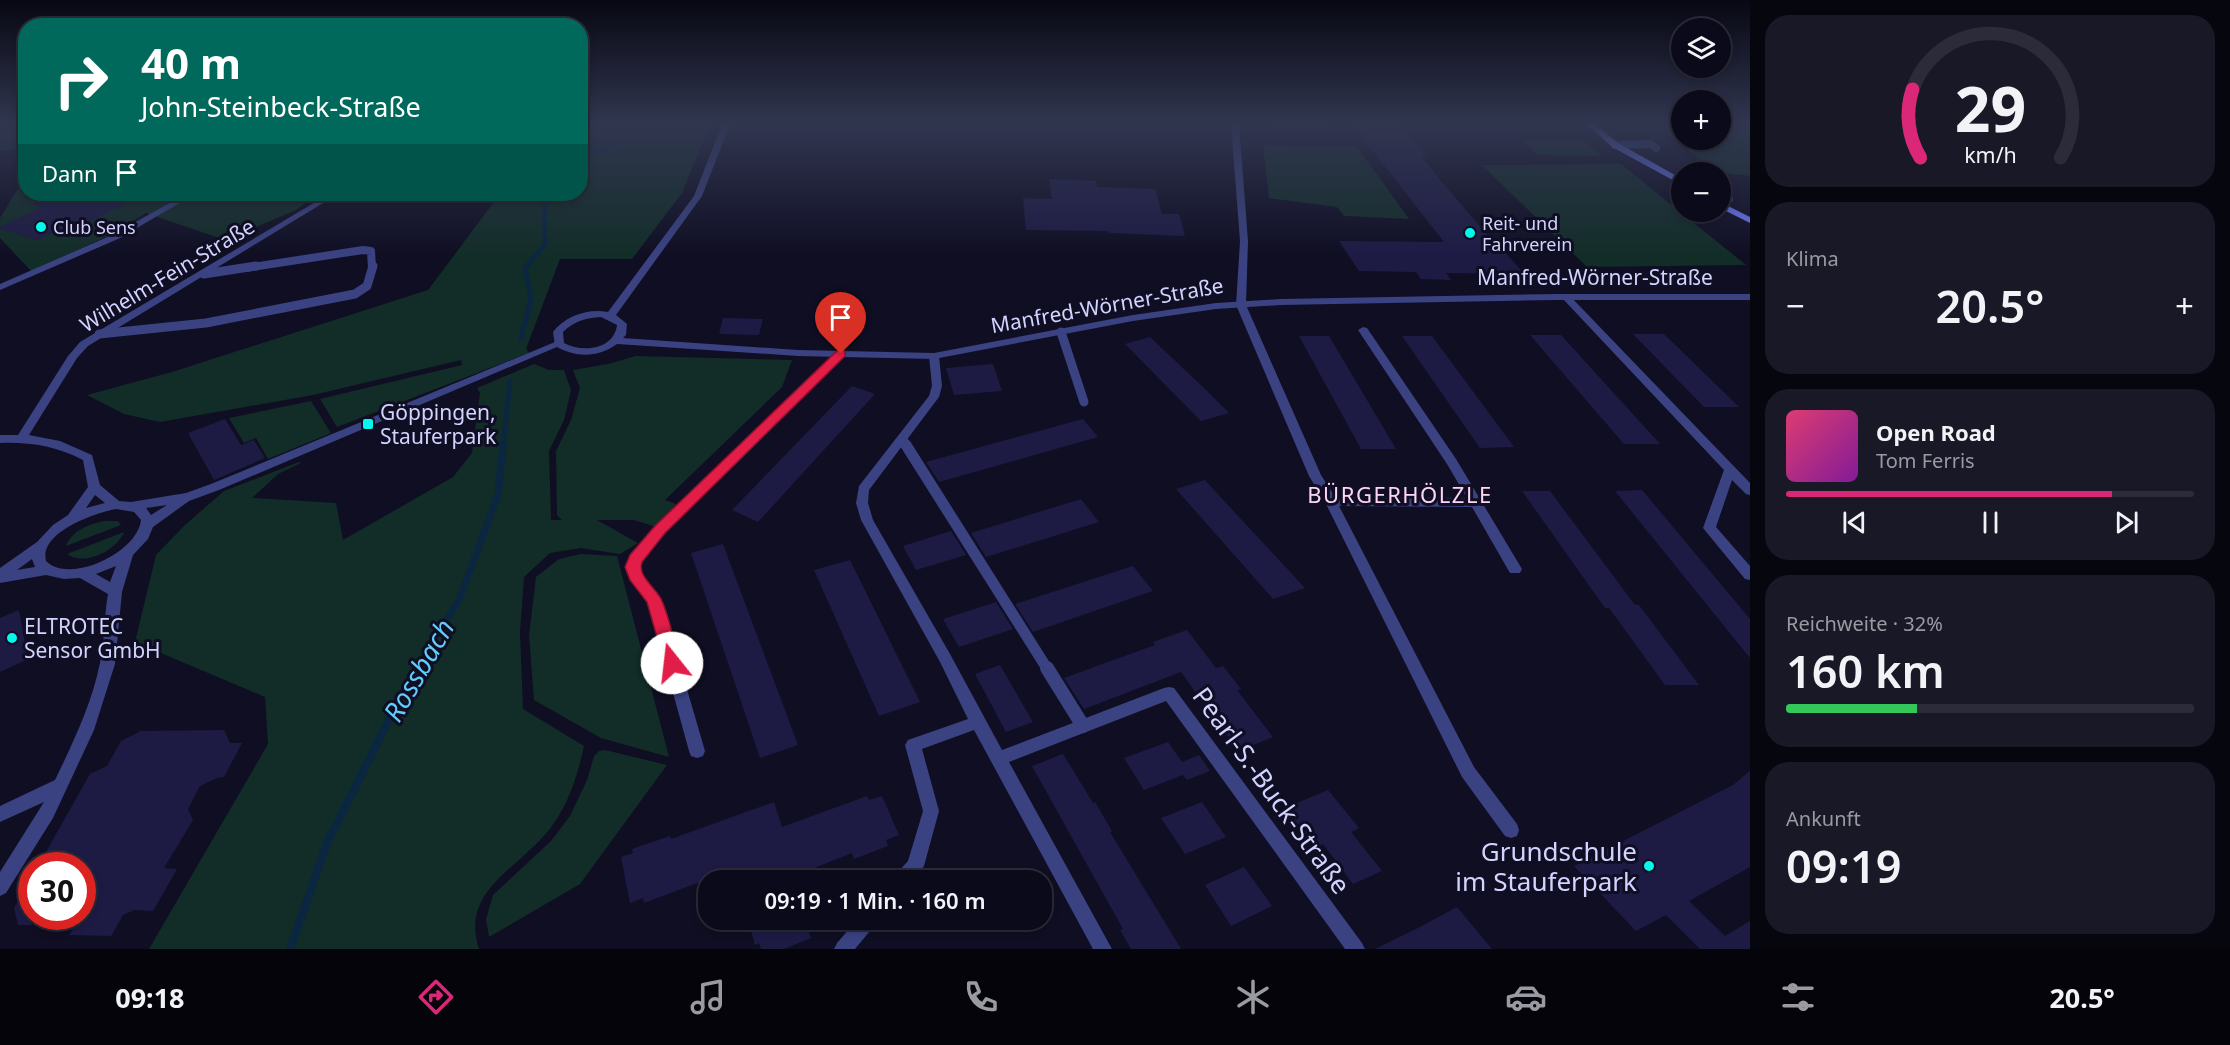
<!DOCTYPE html>
<html lang="de">
<meta charset="utf-8">
<style>
:root{--surface:#0b0a1a;--page:#191827;--text:#f1f3f6;--muted:#9a9aa2;--line:#2b2b39;--accent:#db2777}
body{margin:0;font-family:"Noto Sans",sans-serif;background:var(--page);color:var(--text);height:100vh;display:flex;flex-direction:column;font-size:22px;white-space:nowrap}
*{box-sizing:border-box;margin:0}
p{font-size:20px;color:var(--muted)}
.icon{flex:none;width:33px;height:33px;fill:none;stroke:currentColor;stroke-width:2;stroke-linecap:round;stroke-linejoin:round}
.map{position:relative;flex:1;overflow:hidden}
.details{display:flex;flex-direction:column;gap:15px;padding:15px;background:#06060e;width:480px}
.details>*{flex:none}
.guide{position:absolute;left:18px;top:18px;width:570px;height:183px;border-radius:24px;box-shadow:0 3px 9px #0003,0 0 0 2px var(--line);background:#00695c;color:#fff;overflow:hidden}
.tools{position:absolute;left:1671px;top:18px;display:grid;gap:12px}
.tools a{display:grid;place-items:center;width:60px;height:60px;border-radius:50%;background:var(--surface);box-shadow:0 3px 9px #0003,0 0 0 2px var(--line);font-size:30px}
.speed{position:absolute;left:18px;top:852px;display:flex;gap:12px;font-size:30px;font-weight:700;text-align:center}
.speed>*{display:grid;place-content:center;width:78px;height:78px;border-radius:50%;background:var(--surface);box-shadow:0 3px 9px #0003,0 0 0 2px var(--line);line-height:1}
.speed .limit{border:9px solid #d22;background:#fff;color:#111}
.pin{position:absolute;display:grid;place-items:center;width:51px;height:51px;color:#fff;margin:-62px -26px;border-radius:50% 50% 50% 0;rotate:-45deg;box-shadow:0 0 6px #0007}
.pin .icon{rotate:45deg}
.me{position:absolute;width:66px;margin:-33px;rotate:344deg;stroke-linejoin:round;filter:drop-shadow(0 0 4px #0008)}
.turn{display:flex;align-items:center;gap:21px;height:126px;padding:0 24px;font-size:27px}
.turn .icon{width:78px;height:78px;stroke-width:2.5}
.turn b{display:block;font-size:42px;line-height:51px}
.then{display:flex;align-items:center;height:57px;padding:0 24px;background:#0003;gap:12px;font-size:22px}
.big{font-size:45px;font-weight:600;line-height:1.1}
.details .card{flex:1;display:flex;flex-direction:column;justify-content:center;gap:9px;min-width:0;padding:0 21px;border-radius:24px;background:var(--page)}
.details .dial{align-items:center;gap:0}
.dial svg{height:156px;overflow:visible;fill:none;stroke:var(--line);stroke-width:7;stroke-linecap:round;text-anchor:middle}
.dial text{fill:var(--text);stroke:none}
.song{display:flex;align-items:center;gap:18px}
.cover{width:72px;height:72px;border-radius:9px;background:linear-gradient(135deg,hsl(340 70% 55%),hsl(290 70% 35%))}
.played{height:6px;border-radius:3px;background:linear-gradient(90deg,var(--accent) 80%,var(--line) 80%)}
.keys{display:flex;justify-content:space-around;direction:ltr}
.heat{display:flex;justify-content:space-between;align-items:center;font-size:33px;direction:ltr}
.charge{height:9px;border-radius:4px;background:linear-gradient(90deg,#34c759 32%,var(--line) 0)}
.trip{position:absolute;left:698px;top:870px;width:354px;height:60px;border-radius:24px;background:var(--surface);box-shadow:0 3px 9px #0003,0 0 0 2px var(--line);font-weight:600;line-height:60px;text-align:center}
.dock{display:flex;height:96px;justify-content:space-around;align-items:center;background:#04040a;color:var(--muted)}
.dock .icon{width:42px;height:42px}
.dock .selected{color:var(--accent)}
.dock b{font-size:27px;color:var(--text)}
main{display:flex;flex:1;min-height:0}
.map>svg:first-child{display:block}
.green{fill:#122d28}
.lines{fill:none;stroke-linecap:round;stroke-linejoin:round}
.stream-far3{stroke:#0a2640;stroke-width:4.5}
.stream-far2{stroke:#0a2640;stroke-width:5}
.stream-far1{stroke:#0a2640;stroke-width:7}
.stream{stroke:#0a2640;stroke-width:8}
.building{fill:#1d1b44}
.service-far3{stroke:#3a4282;stroke-width:8}
.service-far2{stroke:#3a4282;stroke-width:9}
.service-far1{stroke:#3a4282;stroke-width:11}
.service{stroke:#3a4282;stroke-width:14}
.minor{fill:#3a4282;fill-rule:evenodd}
.tertiary{fill:#3a4282;fill-rule:evenodd}
.secondary{fill:#6a7cfd;fill-rule:evenodd}
.route{fill:#e11d48;stroke:#92132f;stroke-width:1.5}
.poi-dot{fill:#04f8ec;stroke:#0f0e23;stroke-width:2}
.labels{text-anchor:middle;dominant-baseline:central;stroke-width:6;stroke-linejoin:round;paint-order:stroke}
.far-poi-label{font-size:18px;fill:#d2d3fe;stroke:#0f0e23;text-anchor:start}
.street-label{font-size:21px;fill:#d2d3fe;stroke:#0f0e23}
.poi-label{font-size:21px;fill:#d2d3fe;stroke:#0f0e23;text-anchor:start}
.neighbourhood-label{font-size:22px;letter-spacing:1.5px;fill:#fed4f5;stroke:#0f0e23}
.near-street-label{font-size:26px;fill:#d2d3fe;stroke:#0f0e23}
.near-poi-label{font-size:26px;fill:#d2d3fe;stroke:#0f0e23;text-anchor:end}
.near-water-label{font-size:27px;font-style:italic;fill:#61ccfc;stroke:#0f0e23}
</style>
<main>
<div class="map">
<svg width="1750" height="949" viewBox="0 0 1750 949">
<rect width="100%" height="100%" fill="#0f0e23"/>
<g class="green">
<polygon points="0,124 25,124 25,148 0,151"/>
<polygon points="581,124 710,124 682,193 632,259 560,259 526,349 529,353 337,427 320,399 462,365 461,360 313,395 160,422 124,414 87,395 172,372 428,290 500,194 580,194"/>
<polygon points="1270,124 1330,124 1334,130 1273,129"/>
<polygon points="1655,124 1681,124 1682,140 1720,140 1721,124 1750,124 1750,176 1717,172"/>
<polygon points="1522,140 1584,141 1602,156 1538,155"/>
<polygon points="1263,145 1357,147 1409,219 1344,216 1337,207 1269,198"/>
<polygon points="1621,164 1746,265 1587,267 1482,165"/>
<polygon points="25,177 26,194 317,194 296,210 225,240 146,213 108,236 31,271 0,238 0,218"/>
<path d="M636 356 792 360 782 387 665 500 676 504 656 527 634 520H597L638 543 620 554 581 548 550 553 524 577 520 632 523 709 584 746C577 779 566 812 543 837 511 872 461 894 479 949H149L268 744 265 697 135 642 156 555 185 525 224 491 299 462 301 463 278 474 252 498 336 503 343 540 453 477 472 453 480 393 477 388 534 364 549 370H564L571 390 564 420 549 451 551 520H562L557 515 556 451 571 420 580 388 573 370 608 364Z"/>
<polygon points="311,401 331,433 268,459 256,438 244,443 229,418"/>
<path d="M105 521H118L121 525 66 546C72 530 89 524 105 521Z"/>
<path d="M124 532C117 550 84 567 67 554Z"/>
<polygon points="581,554 617,556 669,757 601,738 534,700 529,635 536,577 559,559"/>
<polygon points="605,750 667,765 580,884 489,937 486,919 493,895 551,841 570,816 587,780 594,756 599,751"/>
</g>
<g class="lines">
<g class="stream-far3">
<polyline points="580,154 605,149 625,124"/>
<polyline points="580,170 586,174 580,176"/>
<polyline points="525,268 545,245 544,194"/>
</g>
<g class="stream-far2">
<polyline points="521,339 531,299 525,268 527,266"/>
<polyline points="503,446 510,381"/>
</g>
<polyline class="stream-far1" points="415,670 459,600 498,495 503,445"/>
<polyline class="stream" points="290,949 327,843 415,668"/>
</g>
<g class="building">
<polygon points="1352,124 1400,124 1427,156 1421,156 1441,181 1495,244 1498,244 1524,274 1446,273 1451,280 1421,279 1416,272 1359,271 1339,241 1444,242"/>
<polygon points="1049,179 1096,181 1097,187 1155,189 1162,214 1179,214 1185,236 1109,233 1109,231 1026,230 1023,198 1052,199"/>
<polygon points="55,194 146,194 59,236 52,233 37,240 0,229 0,227 43,207 32,204"/>
<polygon points="723,318 763,319 759,335 719,334"/>
<polygon points="1633,334 1664,334 1739,407 1704,407"/>
<polygon points="1530,335 1561,335 1660,444 1624,444"/>
<polygon points="1299,336 1329,336 1396,449 1361,449"/>
<polygon points="1402,336 1432,336 1514,447 1480,448"/>
<polygon points="1150,337 1207,391 1229,413 1201,421 1125,344"/>
<polygon points="993,364 1002,391 954,395 946,368"/>
<polygon points="852,386 875,394 758,522 732,510"/>
<polygon points="225,419 241,445 254,440 265,458 214,480 188,433"/>
<polygon points="1083,419 1098,437 939,482 926,462"/>
<polygon points="1205,480 1227,504 1305,588 1273,599 1176,489"/>
<polygon points="1642,490 1750,619 1750,658 1615,491"/>
<polygon points="1522,491 1550,491 1635,605 1639,605 1699,685 1665,685 1609,608 1605,608"/>
<polygon points="1081,499 1099,522 986,557 971,533"/>
<polygon points="951,531 966,555 916,570 903,546"/>
<polygon points="723,544 798,745 760,758 691,553"/>
<polygon points="850,560 920,702 879,716 814,570"/>
<polygon points="1133,566 1153,591 1033,632 1015,604"/>
<polygon points="996,602 1013,629 959,647 943,619"/>
<polygon points="19,610 28,659 0,672 0,618"/>
<polygon points="1187,630 1216,668 1223,666 1241,689 1237,690 1273,737 1238,751 1181,672 1084,709 1064,678 1155,645 1153,642"/>
<polygon points="1000,665 1033,722 1006,732 975,674"/>
<polygon points="224,730 230,743 242,743 224,777 217,778 200,786 188,809 193,820 164,868 177,869 153,911 134,910 123,915 111,936 69,935 82,916 82,866 38,866 90,774 107,766 121,741 141,731"/>
<polygon points="1168,742 1182,762 1199,755 1210,771 1187,780 1183,775 1144,790 1124,758"/>
<polygon points="1063,754 1093,803 1095,802 1112,831 1110,832 1181,949 1131,949 1120,930 1123,929 1032,766"/>
<polygon points="1750,771 1750,867 1689,901 1725,936 1750,921 1750,949 1700,949 1666,915 1636,931 1574,866 1733,785"/>
<polygon points="1328,790 1359,828 1351,832 1382,871 1353,884 1323,844 1313,849 1283,809"/>
<polygon points="867,796 869,800 882,796 899,835 886,840 888,846 854,859 852,853 799,874 801,880 741,880 737,868 644,903 643,898 630,903 621,857 633,853 632,849 670,836 671,839 774,802 782,827"/>
<polygon points="1202,802 1226,837 1185,854 1161,818"/>
<polygon points="1244,867 1272,906 1231,926 1205,885"/>
<polygon points="32,877 32,925 18,925 14,908"/>
<polygon points="1457,907 1492,949 1375,949 1418,928"/>
<polygon points="748,920 805,920 811,938 784,949 761,949 759,943 755,945"/>
</g>
<g class="lines">
<g class="service-far3">
<polyline points="1615,145 1651,144 1656,148"/>
<polyline points="1720,203 1729,199"/>
<polyline points="246,268 363,250 371,251 372,268"/>
</g>
<g class="service-far2">
<polyline points="204,274 256,266"/>
<polyline points="1061,332 1084,402"/>
<polyline points="99,334 206,323 355,294 367,286 373,266"/>
<polyline points="902,438 907,446"/>
</g>
<polyline class="service-far1" points="906,445 1048,670"/>
<polyline class="service" points="1047,668 1083,726"/>
<g class="minor">
<polygon points="1231,124 1239,124 1248,241 1246,305 1321,475 1335,497 1467,498 1447,464 1358,330 1363,327 1367,328 1456,459 1522,569 1520,573 1510,573 1472,507 1339,506 1474,767 1517,824 1519,830 1517,836 1511,838 1505,836 1462,777 1325,502 1309,476 1236,305 1240,241"/>
<polygon points="186,194 195,194 118,239 0,290 0,284 112,235"/>
<path d="M329 194H338L88 346 77 358 29 435 60 441 92 455 100 485 119 501 131 502 186 493 211 484 555 342H563L564 344 219 490 189 501 153 527 148 539 133 555 122 592 115 664 94 730 53 818 6 893 0 896V872L44 802 0 822V806L55 780C73 743 92 703 100 663 105 640 104 616 108 594L80 578 64 579 46 575 0 583V568L37 542 53 525 68 515 88 487 83 460C56 446 30 442 0 443V435H18L68 356 80 342ZM95 495 105 503 86 508ZM167 505 151 515 146 508ZM116 509 134 512 141 520C138 552 70 585 46 561 39 532 95 513 116 509ZM32 559 35 567 17 570ZM116 566 110 582 96 574Z"/>
<polygon points="1566,294 1569,295 1750,483 1750,495 1746,494 1732,480 1716,527 1750,566 1750,580 1745,579 1703,528 1724,470 1563,299 1563,295"/>
<polygon points="841,351 845,352 846,354 845,356 665,533 642,561 640,567 641,573 661,600 705,751 703,756 697,758 691,756 689,751 648,602 630,579 626,567 631,555 655,527 837,352"/>
<polygon points="934,353 939,356 942,386 939,397 869,490 868,503 873,520 950,654 1002,750 1164,688 1169,687 1174,688 1362,943 1365,949 1345,949 1166,701 1009,762 1112,949 1093,949 974,730 922,749 939,811 924,866 913,880 894,880 896,874 908,861 923,811 905,745 908,740 968,719 940,662 861,520 856,503 859,486 929,396 932,386 929,356"/>
<polygon points="857,920 877,920 874,926 855,949 834,949 837,943"/>
</g>
<path class="tertiary" d="M722 124H730L702 196 616 315 627 324 626 335 623 338 798 350 934 353 1133 315 1216 303 1281 299 1557 294H1750V300H1557L1281 305 1216 309 1133 321 934 359 798 356 617 344C598 358 576 358 555 346L553 332C565 316 588 308 608 312L694 196ZM601 317 617 325C614 350 582 353 564 343L563 332C574 321 586 318 601 317Z"/>
<g class="secondary">
<polygon points="1587,124 1595,124 1618,143 1682,179 1682,185 1612,147"/>
<polygon points="1720,202 1750,217 1750,223 1720,208"/>
</g>
</g>
<linearGradient id="sky" x2="0" y2="1"><stop stop-color="#080813"/><stop offset="0.48" stop-color="#313650"/><stop offset="1" stop-color="#313650" stop-opacity="0"/></linearGradient>
<rect width="1750" height="257" fill="url(#sky)"/>
<path class="route" d="M841 350 845 351V356L665 533 642 562C637 576 655 587 661 599 670 618 674 643 680 663L678 668 672 670 666 668 647 602 630 580 625 567 630 555 655 526 837 351Z"/>
<g class="poi-dot">
<circle cx="41" cy="227" r="6"/>
<circle cx="1470" cy="233" r="6"/>
<rect x="362" y="418" width="12" height="12" rx="3"/>
<circle cx="12" cy="638" r="6"/>
<circle cx="1649" cy="866" r="6"/>
</g>
<g class="labels">
<g class="far-poi-label">
<text x="1482" y="223">Reit- und<tspan x="1482" dy="21">Fahrverein</tspan></text>
<text x="53" y="227">Club Sens</text>
</g>
<g class="street-label">
<text transform="translate(167 275) rotate(-31)">Wilhelm-Fein-Straße</text>
<text x="1595" y="277">Manfred-Wörner-Straße</text>
<text transform="translate(1107 305) rotate(-10)">Manfred-Wörner-Straße</text>
</g>
<g class="poi-label">
<text x="380" y="412">Göppingen,<tspan x="380" dy="24">Stauferpark</tspan></text>
<text x="24" y="626">ELTROTEC<tspan x="24" dy="24">Sensor GmbH</tspan></text>
</g>
<g class="neighbourhood-label">
<text x="1400" y="494">BÜRGERHÖLZLE</text>
</g>
<g class="near-street-label">
<text transform="translate(1272 790) rotate(54)">Pearl-S.-Buck-Straße</text>
</g>
<g class="near-poi-label">
<text x="1637" y="851">Grundschule<tspan x="1637" dy="30">im Stauferpark</tspan></text>
</g>
<g class="near-water-label">
<text transform="translate(418 670) rotate(-60)">Rossbach</text>
</g>
</g>
</svg>
<div class="tools">
<a><svg class="icon" aria-label="layers" viewBox="0 0 24 24"><path d="M12 4l9 5-9 5-9-5zM3 14l9 5 9-5"/></svg></a>
<a>+</a>
<a>−</a>
</div>
<div class="speed"><div class="limit">30</div></div>
<div class="pin" style="left:841px;top:354px;background:#d93025"><svg class="icon" aria-label="arrive" viewBox="0 0 24 24"><path d="M6 21V4h12l-3 4 3 4H6"/></svg></div>
<svg class="me" style="left:672px;top:663px" viewBox="-20 -20 40 40"><circle r="19" fill="#fff"/><path d="M0-13L10 11 0 6-10 11z" fill="#e11d48"/></svg>
<div class="trip">09:19 · 1 Min. · 160 m</div>
<div class="guide">
<div class="turn"><svg class="icon" aria-label="right" viewBox="0 0 24 24"><path d="M7 20v-9h11M14 6l5 5-5 5"/></svg><div><b>40 m</b>John-Steinbeck-Straße</div></div>
<div class="then">Dann<svg class="icon" aria-label="arrive" viewBox="0 0 24 24"><path d="M6 21V4h12l-3 4 3 4H6"/></svg></div>
</div>
</div>
<section class="details">
<div class="card dial"><svg viewBox="0 0 100 80">
<path d="M14 69A42 42 0 1 1 86 69"/>
<path d="M14 69A42 42 0 0 1 10 34" stroke="#db2777"/>
<text x="50" y="56" font-size="32" font-weight="700">29</text>
<text x="50" y="72" font-size="11">km/h</text>
</svg></div>
<div class="card"><p>Klima</p>
<div class="heat"><a>−</a><b class="big">20.5°</b><a>+</a></div>
</div>
<div class="card">
<div class="song"><i class="cover"></i><div><b>Open Road</b><p>Tom Ferris</p></div></div>
<div class="played"></div>
<div class="keys"><svg class="icon" aria-label="previous" viewBox="0 0 24 24"><path d="M18 5L8 12l10 7zM5 5v14"/></svg><svg class="icon" aria-label="pause" viewBox="0 0 24 24"><path d="M8 5v14M16 5v14"/></svg><svg class="icon" aria-label="next" viewBox="0 0 24 24"><path d="M6 5l10 7-10 7zM19 5v14"/></svg></div>
</div>
<div class="card"><p>Reichweite · 32%</p><b class="big">160 km</b><div class="charge"></div></div>
<div class="card"><p>Ankunft</p><b class="big">09:19</b></div>
</section>
</main>
<nav class="dock">
<b>09:18</b>
<svg class="icon selected" aria-label="directions" viewBox="0 0 24 24"><path d="M12 3l9 9-9 9-9-9zM9 14v-3h6M13 9l2 2-2 2"/></svg>
<svg class="icon" aria-label="music" viewBox="0 0 24 24"><path d="M9 18V5l10-2v13"/><circle cx="6" cy="18" r="3"/><circle cx="16" cy="16" r="3"/></svg>
<svg class="icon" aria-label="phone" viewBox="0 0 24 24"><path d="M5 4h4l2 5-3 2q2 4 5 5l2-3 5 2v4C11 20 4 13 5 4z"/></svg>
<svg class="icon" aria-label="climate" viewBox="0 0 24 24"><path d="M12 3v18M4 7l16 10M4 17L20 7"/></svg>
<svg class="icon" aria-label="car" viewBox="0 0 24 24"><path d="M5 17H2v-5l4-1 3-4h7l3 4 3 1v5h-3M9 17h6M6 11h13"/><circle cx="7" cy="17" r="2"/><circle cx="17" cy="17" r="2"/></svg>
<svg class="icon" aria-label="filters" viewBox="0 0 24 24"><path d="M4 7h16M4 17h16"/><circle cx="9" cy="7" r="2"/><circle cx="15" cy="17" r="2"/></svg>
<b>20.5°</b>
</nav>
